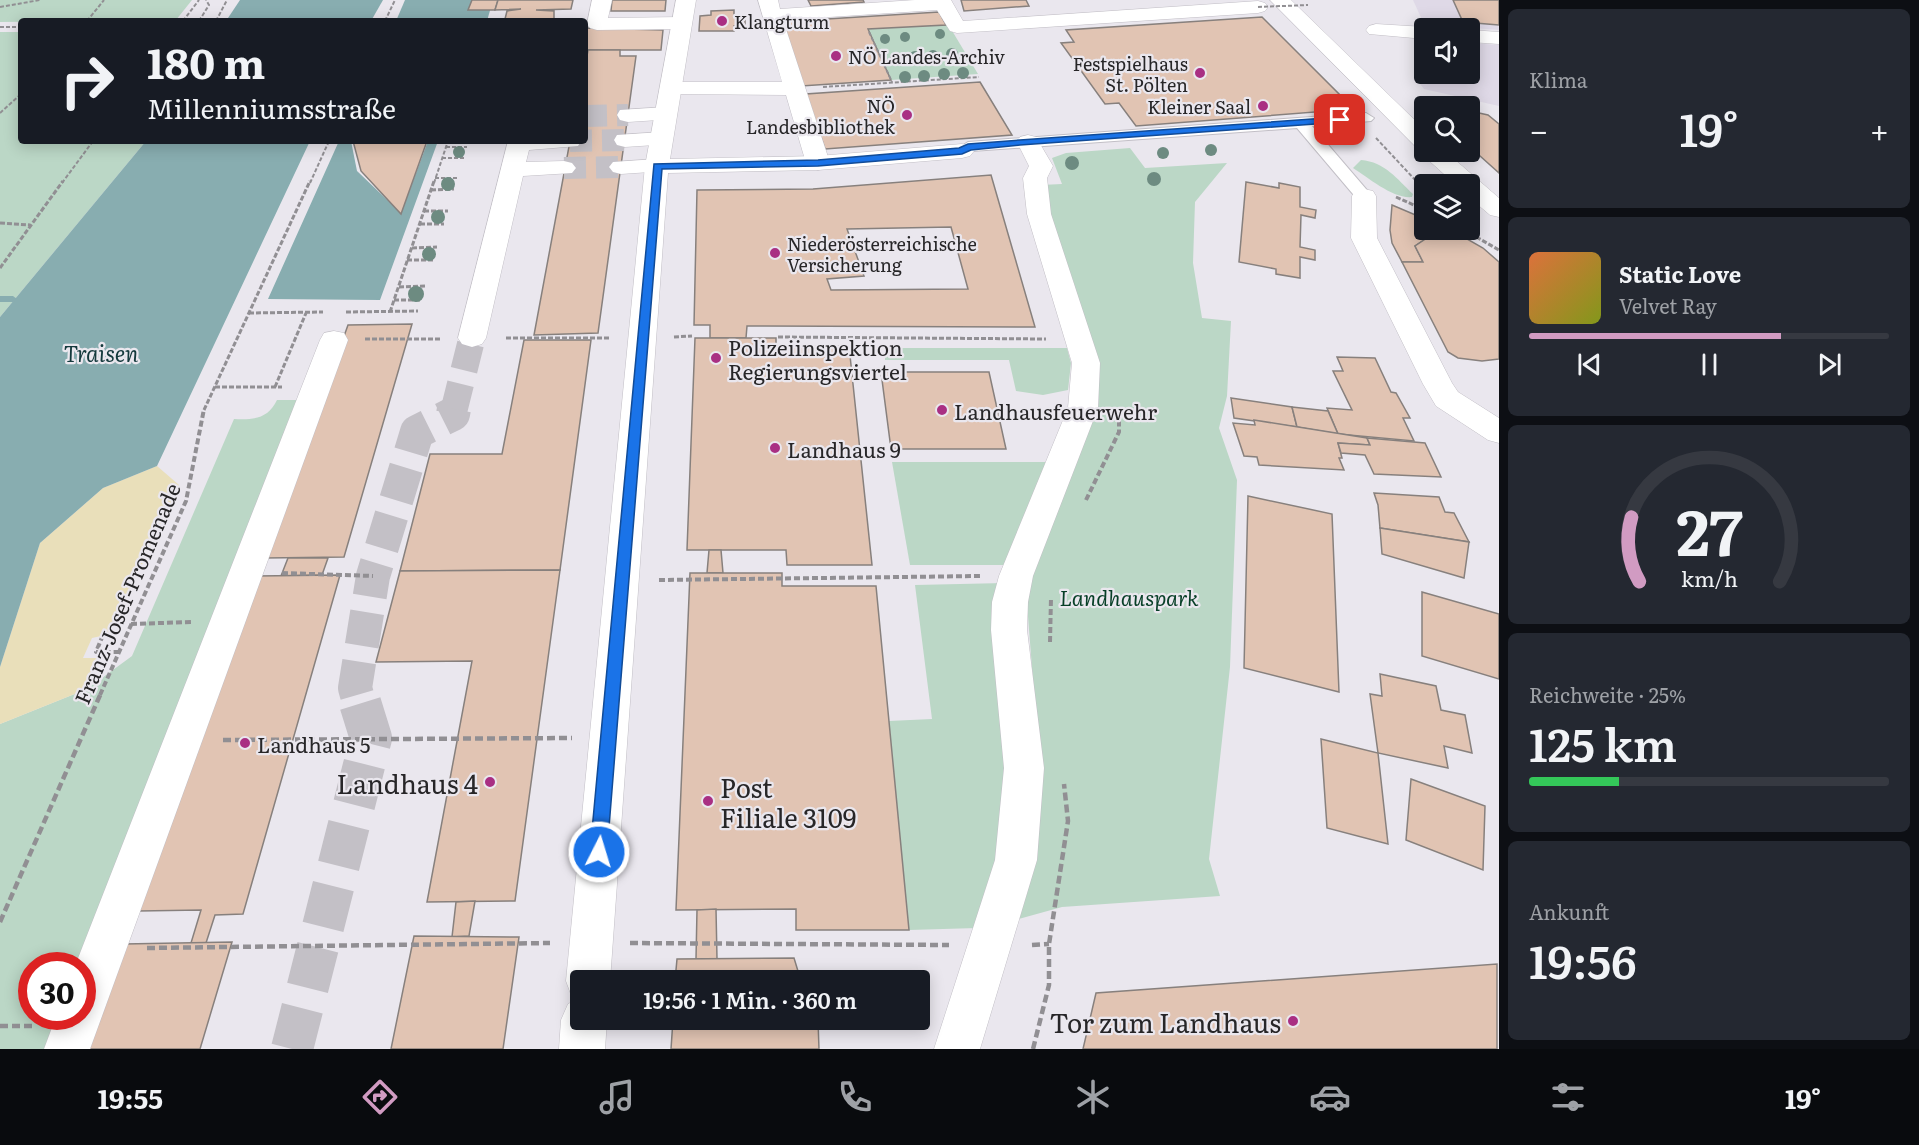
<!DOCTYPE html>
<html lang="de">
<meta charset="utf-8">
<style>
:root{--surface:#171b24;--page:#242831;--text:#f1f3f6;--muted:#9ea1a6;--line:#363941;--accent:#d19bc2}
body{margin:0;font-family:Literata,serif;background:var(--page);color:var(--text);height:100vh;display:flex;flex-direction:column;font-size:22px;white-space:nowrap}
*{box-sizing:border-box;margin:0}
p{font-size:20px;color:var(--muted)}
.icon{flex:none;width:33px;height:33px;fill:none;stroke:currentColor;stroke-width:2;stroke-linecap:round;stroke-linejoin:round}
.map{position:relative;flex:1;overflow:hidden}
.drawer{display:flex;flex-direction:column;gap:9px;padding:9px;background:#0d0f14;width:420px}
.drawer>*{flex:none}
.top-card{position:absolute;left:18px;top:18px;width:570px;height:126px;border-radius:6px;box-shadow:0 3px 15px #0003;background:#171b24;color:var(--text);overflow:hidden}
.tools{position:absolute;left:1414px;top:18px;display:grid;gap:12px}
.tools a{display:grid;place-items:center;width:66px;height:66px;border-radius:6px;background:var(--surface);box-shadow:0 3px 15px #0003;font-size:30px}
.speed{position:absolute;left:18px;top:952px;display:flex;gap:12px;font-size:30px;font-weight:700;text-align:center}
.speed>*{display:grid;place-content:center;width:78px;height:78px;border-radius:50%;background:var(--surface);box-shadow:0 3px 15px #0003;line-height:1}
.speed .limit{border:9px solid #d22;background:#fff;color:#111}
.pin{position:absolute;display:grid;place-items:center;width:51px;height:51px;color:#fff;margin:-26px;border-radius:12px;box-shadow:0 3px 9px #0006}
.me{position:absolute;width:66px;margin:-33px;rotate:5deg;stroke-linejoin:round;filter:drop-shadow(0 0 4px #0008)}
.turn{display:flex;align-items:center;gap:21px;height:126px;padding:0 30px;font-size:27px}
.turn .icon{width:78px;height:78px;stroke-width:2.5}
.turn b{display:block;font-size:42px;line-height:51px}
.big{font-size:45px;font-weight:600;line-height:1.1}
.drawer .card{flex:1;display:flex;flex-direction:column;justify-content:center;gap:9px;min-width:0;padding:0 21px;border-radius:9px;background:var(--page)}
.drawer .dial{align-items:center;gap:0}
.dial svg{height:156px;overflow:visible;fill:none;stroke:var(--line);stroke-width:7;stroke-linecap:round;text-anchor:middle}
.dial text{fill:var(--text);stroke:none}
.song{display:flex;align-items:center;gap:18px}
.cover{width:72px;height:72px;border-radius:9px;background:linear-gradient(135deg,hsl(20 70% 55%),hsl(70 70% 35%))}
.played{height:6px;border-radius:3px;background:linear-gradient(90deg,var(--accent) 70%,var(--line) 70%)}
.keys{display:flex;justify-content:space-around;direction:ltr}
.heat{display:flex;justify-content:space-between;align-items:center;font-size:33px;direction:ltr}
.charge{height:9px;border-radius:4px;background:linear-gradient(90deg,#34c759 25%,var(--line) 0)}
.trip{position:absolute;left:570px;top:970px;width:360px;height:60px;border-radius:6px;background:var(--surface);box-shadow:0 3px 15px #0003;font-weight:600;line-height:60px;text-align:center}
.menu{display:flex;height:96px;justify-content:space-around;align-items:center;background:#090b0e;color:var(--muted)}
.menu .icon{width:42px;height:42px}
.menu .on{color:var(--accent)}
.menu b{font-size:27px;color:var(--text)}
main{display:flex;flex:1;min-height:0}
.map>svg:first-child{display:block}
.built{fill:#dfd9e7}
.green{fill:#bbd7c6}
.sand{fill:#e9dfba}
.water{fill:#88adb0}
.lines{fill:none;stroke-linecap:round;stroke-linejoin:round}
.stream{fill:#88adb0;fill-rule:evenodd}
.building{fill:#e1c4b3;stroke:#87807d;stroke-width:1.5;fill-rule:evenodd}
.pedestrian-tunnel-far3{stroke:#c3c0c6;stroke-width:22;stroke-dasharray:22 10;stroke-linecap:butt}
.pedestrian-tunnel-far2{stroke:#c3c0c6;stroke-width:27;stroke-dasharray:27 14;stroke-linecap:butt}
.pedestrian-tunnel-far1{stroke:#c3c0c6;stroke-width:34;stroke-dasharray:34 16;stroke-linecap:butt}
.pedestrian-tunnel{stroke:#c3c0c6;stroke-width:42;stroke-dasharray:42 21;stroke-linecap:butt}
.service-casing{stroke:#c2bfc6;stroke-width:2}
.pedestrian-casing{stroke:#c2bfc6;stroke-width:1}
.minor-casing{stroke:#c2bfc6;stroke-width:1}
.primary-casing{stroke:#c2bfc6;stroke-width:1}
.path-far3{stroke:#918f93;stroke-width:2;stroke-dasharray:4 2;stroke-linecap:butt}
.path-far2{stroke:#918f93;stroke-width:3;stroke-dasharray:5 2;stroke-linecap:butt}
.path-far1{stroke:#918f93;stroke-width:4;stroke-dasharray:6 3;stroke-linecap:butt}
.path{stroke:#918f93;stroke-width:4.5;stroke-dasharray:8 4;stroke-linecap:butt}
.service{fill:#fff;fill-rule:evenodd}
.pedestrian{fill:#fff;fill-rule:evenodd}
.minor{fill:#fff;fill-rule:evenodd}
.primary{fill:#fff;fill-rule:evenodd}
.path-bridge{stroke:#918f93;stroke-width:2;stroke-dasharray:4 2;stroke-linecap:butt}
.tree{fill:#6d8b81}
.route{fill:#1a73e8;stroke:#114b97;stroke-width:1.5}
.poi-dot{fill:#a92f83;stroke:#eae7ee;stroke-width:2}
.labels{text-anchor:middle;dominant-baseline:central;stroke-width:4.5;stroke-linejoin:round;paint-order:stroke}
.far-poi-label{font-size:18px;fill:#272628;stroke:#eae7ee;text-anchor:start}
.poi-label{font-size:21px;fill:#272628;stroke:#eae7ee;text-anchor:start}
.street-label{font-size:21px;fill:#272628;stroke:#eae7ee}
.park-label{font-size:21px;font-style:italic;fill:#073f27;stroke:#eae7ee}
.water-label{font-size:22px;font-style:italic;fill:#14393c;stroke:#eae7ee}
.near-poi-label{font-size:26px;fill:#272628;stroke:#eae7ee;text-anchor:end}
</style>
<main>
<div class="map">
<svg width="1499" height="1049" viewBox="0 0 1499 1049">
<rect width="100%" height="100%" fill="#eae7ee"/>
<g class="built">
<polygon points="1413,0 1499,0 1499,30 1424,24"/>
<polygon points="1422,39 1425,39 1425,74 1470,74 1470,43 1499,45 1499,106 1424,89 1417,80"/>
</g>
<g class="green">
<polygon points="0,0 192,0 176,20 0,22"/>
<polygon points="948,24 978,74 891,80 868,29"/>
<polygon points="0,32 21,32 21,141 146,141 0,317"/>
<polygon points="1130,148 1145,168 1227,163 1195,202 1193,263 1202,318 1231,321 1227,396 1219,428 1237,480 1230,667 1209,859 1220,896 1062,907 1011,921 1039,758 1025,578 1093,412 1041,185 1062,184 1052,158 1066,153"/>
<path d="M1361 160C1385 162 1397 179 1413 194L1412 197C1393 199 1369 178 1353 168Z"/>
<polygon points="885,348 1067,348 1071,363 1068,390 1043,395 1016,391 1009,360 885,360"/>
<path d="M277 400H300L78 966H32V1017H57L45 1049H0V724L87 689 132 656 234 419C253 420 268 419 277 400Z"/>
<polygon points="892,462 1051,462 1008,565 910,565"/>
<polygon points="1005,583 1013,750 1004,842 977,928 909,930 889,721 932,719 915,585"/>
</g>
<polygon class="sand" points="157,466 179,485 110,634 92,638 83,658 101,658 87,689 0,724 0,667 40,543 103,488"/>
<g class="water">
<polygon points="240,0 383,0 371,21 226,21"/>
<polygon points="405,0 493,0 487,21 396,21"/>
<polygon points="146,141 310,141 157,466 103,488 40,543 0,667 0,317"/>
<polygon points="339,141 351,141 357,171 401,213 428,141 438,141 380,300 268,299"/>
</g>
<g class="lines">
<polygon class="stream" points="0,296 13,296 17,299 13,302 0,302"/>
</g>
<g class="building">
<polygon points="472,0 498,0 495,10 468,10"/>
<polygon points="498,0 573,0 571,9 536,10 554,11 554,19 505,19 507,11 521,9 495,10"/>
<polygon points="612,0 666,0 665,11 611,11"/>
<polygon points="808,0 863,0 864,2 811,6"/>
<polygon points="961,0 1026,0 1029,6 964,11"/>
<polygon points="1453,0 1499,0 1499,25 1463,22"/>
<polygon points="734,10 734,15 745,15 745,26 734,26 734,31 699,31 700,16 711,15 711,11"/>
<polygon points="939,12 946,25 868,29 891,80 801,86 779,22"/>
<polygon points="1262,17 1354,109 1136,126 1119,103 1105,104 1061,43 1074,42 1066,30"/>
<polygon points="585,28 663,30 661,50 585,50"/>
<polygon points="588,50 620,50 620,56 636,56 598,333 534,335 570,141 585,141 585,68"/>
<polygon points="980,82 1012,135 825,149 806,94"/>
<polygon points="1470,111 1488,115 1499,124 1499,173 1470,147"/>
<polygon points="353,141 427,141 401,214 361,171"/>
<path d="M991 175 1035 327 747 326 746 338H710V325H694L697 190 813 189ZM951 227 968 289 831 290 827 279 864 276 847 229Z"/>
<polygon points="1246,182 1279,188 1279,183 1300,187 1300,207 1316,210 1315,218 1301,215 1300,247 1315,250 1315,260 1300,257 1300,278 1276,274 1276,269 1239,262"/>
<polygon points="1392,205 1425,219 1425,230 1455,232 1436,232 1415,246 1423,262 1402,262 1392,243 1390,230"/>
<polygon points="1436,232 1455,232 1483,248 1499,262 1499,359 1482,361 1458,358 1448,352 1402,262 1423,262 1415,246"/>
<polygon points="412,324 344,557 265,558 348,325"/>
<polygon points="695,338 776,338 776,347 849,346 872,565 787,565 786,550 687,550"/>
<polygon points="524,340 591,340 560,570 400,571 430,454 502,454"/>
<polygon points="1337,357 1375,358 1391,392 1396,393 1410,418 1403,418 1414,441 1338,434 1327,408 1352,410 1333,371 1343,371"/>
<polygon points="881,372 989,372 1006,449 891,449"/>
<polygon points="1231,398 1292,407 1297,427 1234,418"/>
<polygon points="1292,407 1328,411 1338,434 1297,427"/>
<polygon points="1254,420 1367,438 1370,445 1338,443 1342,458 1339,458 1344,470 1259,465 1257,457 1244,456 1233,423 1255,425"/>
<polygon points="1367,438 1425,443 1441,477 1374,474 1365,455 1341,453 1338,443 1370,445"/>
<polygon points="1374,493 1439,497 1445,512 1454,513 1469,542 1380,528 1378,505"/>
<polygon points="1248,496 1332,514 1339,692 1244,668"/>
<polygon points="1380,528 1469,542 1464,578 1382,554"/>
<polygon points="709,550 721,550 723,573 707,573"/>
<polygon points="288,558 328,558 322,575 281,576"/>
<polygon points="560,570 515,901 427,902 472,661 376,662 400,571"/>
<polygon points="690,573 782,573 782,586 876,586 909,930 796,930 796,909 676,910"/>
<polygon points="340,575 243,914 215,915 206,943 191,943 201,910 139,911 256,576"/>
<polygon points="1422,592 1499,614 1499,679 1422,656"/>
<polygon points="1380,674 1436,686 1441,710 1465,715 1472,753 1444,746 1448,768 1378,753 1370,694 1382,696"/>
<polygon points="1321,739 1378,753 1388,844 1327,828"/>
<polygon points="1411,779 1485,806 1483,870 1406,840"/>
<polygon points="475,901 469,936 452,937 456,902"/>
<polygon points="716,909 717,959 696,959 697,910"/>
<polygon points="414,936 519,937 503,1049 391,1049"/>
<polygon points="232,942 200,1049 87,1049 124,944"/>
<polygon points="794,958 801,981 675,981 677,959"/>
<polygon points="1497,964 1497,1049 1083,1049 1096,993"/>
<polygon points="673,1020 818,1020 819,1049 671,1049"/>
</g>
<g class="lines">
<g class="pedestrian-tunnel-far3">
<polyline points="585,116 628,115"/>
<polyline points="570,141 625,140"/>
<polyline points="564,168 621,167"/>
</g>
<polyline class="pedestrian-tunnel-far2" points="454,410 472,338"/>
<polyline class="pedestrian-tunnel-far1" points="357,695 355,688 373,576 417,432 453,414 454,409"/>
<polyline class="pedestrian-tunnel" points="292,1049 371,738 357,693"/>
<defs>
<polygon id="service" points="1366,113 1374,118 1371,121 1312,126 1372,196 1364,201 1358,200 1297,128 972,151 962,156 954,151 968,142"/>
<g id="pedestrian">
<polygon points="592,0 612,0 608,18 682,17 689,19 692,23 689,27 682,29 597,30 590,28 587,24"/>
<polygon points="758,0 778,0 780,9 915,0 951,0 963,21 1258,1 1265,3 1268,7 1265,11 1258,13 957,33 950,31 937,10 783,20 830,163 826,168 818,170 810,168 806,163 786,95 671,94 663,93 660,88 663,83 671,82 782,82"/>
<polygon points="666,107 674,109 677,114 674,119 628,122 620,120 617,115 620,110"/>
<polygon points="662,132 670,134 673,139 670,144 625,147 617,145 614,140 617,135"/>
<polygon points="1028,135 1036,137 1053,166 1047,178 1051,214 1100,363 1098,408 1033,576 1028,602 1027,630 1044,768 1037,860 980,1049 934,1049 995,860 1004,768 991,630 992,602 999,576 1068,408 1072,363 1027,214 1023,178 1029,166 1017,142 1020,137"/>
<polygon points="508,141 581,141 578,146 529,150 526,162 564,161 572,163 576,168 572,173 523,176 486,338 482,344 472,347 462,344 458,338"/>
<polygon points="657,159 665,161 669,166 665,171 621,174 613,172 609,167 613,162"/>
<polygon points="334,331 344,333 348,340 90,1049 44,1049 56,1017 82,1017 82,966 75,966 320,340 324,333"/>
</g>
<g id="minor">
<polygon points="676,0 696,0 670,159 818,156 962,144 970,146 974,151 970,156 962,158 818,170 668,173 610,981 580,981 580,1020 607,1020 605,1049 559,1049 561,1020 568,1004 578,999 572,997 566,981 645,166"/>
<polygon points="1376,24 1425,27 1431,28 1425,28 1425,39 1369,34 1366,30 1369,26"/>
<polygon points="1470,30 1499,32 1499,44 1470,42"/>
<polygon points="1364,189 1373,191 1376,196 1377,238 1452,383 1458,392 1499,418 1499,443 1488,440 1436,406 1423,384 1351,238 1352,196 1355,191"/>
</g>
<polygon id="primary" points="1270,0 1291,0 1425,130 1425,152 1446,152 1499,198 1499,217 1490,215 1470,198 1470,184 1455,184 1425,157 1421,152 1423,149 1417,148"/>
</defs>
<use href="#service" class="service-casing"/>
<use href="#pedestrian" class="pedestrian-casing"/>
<use href="#minor" class="minor-casing"/>
<use href="#primary" class="primary-casing"/>
<g class="path-far3">
<polyline points="0,7 40,0"/>
<polyline points="87,21 104,0"/>
<polyline points="183,21 199,0"/>
<polyline points="199,21 209,5 206,0"/>
<polyline points="216,21 227,0"/>
<polyline points="385,21 395,0"/>
<polyline points="0,27 21,27"/>
<polyline points="869,32 892,82"/>
<polyline points="823,87 979,77"/>
<polyline points="0,113 21,94"/>
<polyline points="1376,138 1418,183"/>
<polyline points="446,147 467,147"/>
<polyline points="442,158 464,158"/>
<polyline points="435,178 458,178"/>
<polyline points="62,183 93,141"/>
<polyline points="310,183 329,141"/>
<polyline points="434,183 448,141"/>
</g>
<g class="path-far2">
<polyline points="1417,181 1425,190"/>
<polyline points="431,190 454,189"/>
<polyline points="1396,197 1425,210"/>
<polyline points="424,211 448,211"/>
<polyline points="0,223 30,225"/>
<polyline points="420,224 444,224"/>
<polyline points="1464,230 1499,250"/>
<polyline points="412,248 437,247"/>
<polyline points="407,260 433,260"/>
<polyline points="0,268 63,181"/>
<polyline points="399,287 425,286"/>
<polyline points="394,300 421,300"/>
<polyline points="346,312 418,311"/>
<polyline points="390,312 434,181"/>
<polyline points="249,313 323,312"/>
<polyline points="674,337 692,336"/>
<polyline points="778,337 1046,339"/>
<polyline points="506,338 609,338"/>
<polyline points="365,339 441,339"/>
<polyline points="215,387 282,387"/>
<polyline points="275,387 306,313"/>
<polyline points="204,410 310,181"/>
</g>
<g class="path-far1">
<polyline points="1086,500 1119,432 1119,410"/>
<polyline points="282,573 373,576"/>
<polyline points="659,580 981,576"/>
<polyline points="131,624 191,622"/>
<polyline points="103,635 96,652 119,652"/>
<polyline points="1050,642 1051,598"/>
<polyline points="100,695 186,501 204,409"/>
</g>
<g class="path">
<polyline points="223,740 572,738"/>
<polyline points="0,922 101,693"/>
<polyline points="630,943 949,945"/>
<polyline points="1032,945 1049,944"/>
<polyline points="147,948 550,943"/>
<polyline points="0,1026 32,1026"/>
<polyline points="1033,1049 1049,985 1049,944 1068,821 1064,784"/>
</g>
<use href="#service" class="service"/>
<use href="#pedestrian" class="pedestrian"/>
<use href="#minor" class="minor"/>
<use href="#primary" class="primary"/>
<polyline class="path-bridge" points="1258,7 1308,5"/>
</g>
<g class="tree">
<circle cx="940" cy="34" r="5"/>
<circle cx="905" cy="37" r="5"/>
<circle cx="885" cy="39" r="5"/>
<circle cx="952" cy="54" r="6"/>
<circle cx="933" cy="56" r="6"/>
<circle cx="915" cy="57" r="6"/>
<circle cx="896" cy="59" r="6"/>
<circle cx="963" cy="73" r="6"/>
<circle cx="944" cy="74" r="6"/>
<circle cx="924" cy="76" r="6"/>
<circle cx="905" cy="77" r="6"/>
<circle cx="1211" cy="150" r="6"/>
<circle cx="459" cy="152" r="6"/>
<circle cx="1163" cy="153" r="6"/>
<circle cx="1072" cy="163" r="7"/>
<circle cx="1154" cy="179" r="7"/>
<circle cx="448" cy="184" r="7"/>
<circle cx="438" cy="217" r="7"/>
<circle cx="429" cy="254" r="7"/>
<circle cx="416" cy="294" r="8"/>
</g>
<polygon class="route" points="1340,117 1344,120 1343,122 1020,145 971,150 962,154 818,166 662,169 607,852 605,857 599,860 593,857 590,852 654,164 818,160 959,148 968,144 1020,140"/>
<g class="poi-dot">
<circle cx="722" cy="21" r="6"/>
<circle cx="836" cy="56" r="6"/>
<circle cx="1200" cy="73" r="6"/>
<circle cx="1263" cy="106" r="6"/>
<circle cx="907" cy="115" r="6"/>
<circle cx="775" cy="253" r="6"/>
<circle cx="716" cy="358" r="6"/>
<circle cx="942" cy="410" r="6"/>
<circle cx="775" cy="448" r="6"/>
<circle cx="245" cy="743" r="6"/>
<circle cx="490" cy="782" r="6"/>
<circle cx="708" cy="801" r="6"/>
<circle cx="1293" cy="1021" r="6"/>
</g>
<g class="labels">
<g class="far-poi-label">
<text x="734" y="21">Klangturm</text>
<text x="848" y="56">NÖ Landes-Archiv</text>
<text x="1188" y="63" text-anchor="end">Festspielhaus<tspan x="1188" dy="21">St. Pölten</tspan></text>
<text x="895" y="105" text-anchor="end">NÖ<tspan x="895" dy="21">Landesbibliothek</tspan></text>
<text x="1251" y="106" text-anchor="end">Kleiner Saal</text>
<text x="787" y="243">Niederösterreichische<tspan x="787" dy="21">Versicherung</tspan></text>
</g>
<g class="poi-label">
<text x="728" y="346">Polizeiinspektion<tspan x="728" dy="24">Regierungsviertel</tspan></text>
<text x="954" y="410">Landhausfeuerwehr</text>
<text x="787" y="448">Landhaus 9</text>
<text x="257" y="743">Landhaus 5</text>
</g>
<g class="street-label">
<text transform="translate(126 593) rotate(-67)">Franz-Josef-Promenade</text>
</g>
<g class="park-label">
<text x="1129" y="596">Landhauspark</text>
</g>
<g class="water-label">
<text x="101" y="352">Traisen</text>
</g>
<g class="near-poi-label">
<text x="478" y="782">Landhaus 4</text>
<text x="720" y="786" text-anchor="start">Post<tspan x="720" dy="30">Filiale 3109</tspan></text>
<text x="1281" y="1021">Tor zum Landhaus</text>
</g>
</g>
</svg>
<div class="tools">
<a><svg class="icon" aria-label="sound" viewBox="0 0 24 24"><path d="M4 9h4l5-4v14l-5-4H4zM17 9q2 3 0 6"/></svg></a>
<a><svg class="icon" aria-label="search" viewBox="0 0 24 24"><circle cx="10" cy="10" r="6"/><path d="M15 15l6 6"/></svg></a>
<a><svg class="icon" aria-label="layers" viewBox="0 0 24 24"><path d="M12 4l9 5-9 5-9-5zM3 14l9 5 9-5"/></svg></a>
</div>
<div class="speed"><div class="limit">30</div></div>
<div class="pin" style="left:1340px;top:120px;background:#d93025"><svg class="icon" aria-label="arrive" viewBox="0 0 24 24"><path d="M6 21V4h12l-3 4 3 4H6"/></svg></div>
<svg class="me" style="left:599px;top:852px" viewBox="-20 -20 40 40"><circle r="17" fill="#1a73e8" stroke="#fff" stroke-width="3"/><path d="M0-11L8 9 0 5-8 9z" fill="#fff"/></svg>
<div class="trip">19:56 · 1 Min. · 360 m</div>
<div class="top-card">
<div class="turn"><svg class="icon" aria-label="right" viewBox="0 0 24 24"><path d="M7 20v-9h11M14 6l5 5-5 5"/></svg><div><b>180 m</b>Millenniumsstraße</div></div>
</div>
</div>
<section class="drawer">
<div class="card"><p>Klima</p>
<div class="heat"><a>−</a><b class="big">19°</b><a>+</a></div>
</div>
<div class="card">
<div class="song"><i class="cover"></i><div><b>Static Love</b><p>Velvet Ray</p></div></div>
<div class="played"></div>
<div class="keys"><svg class="icon" aria-label="previous" viewBox="0 0 24 24"><path d="M18 5L8 12l10 7zM5 5v14"/></svg><svg class="icon" aria-label="pause" viewBox="0 0 24 24"><path d="M8 5v14M16 5v14"/></svg><svg class="icon" aria-label="next" viewBox="0 0 24 24"><path d="M6 5l10 7-10 7zM19 5v14"/></svg></div>
</div>
<div class="card dial"><svg viewBox="0 0 100 80">
<path d="M14 69A42 42 0 1 1 86 69"/>
<path d="M14 69A42 42 0 0 1 10 36" stroke="#d19bc2"/>
<text x="50" y="56" font-size="32" font-weight="700">27</text>
<text x="50" y="72" font-size="11">km/h</text>
</svg></div>
<div class="card"><p>Reichweite · 25%</p><b class="big">125 km</b><div class="charge"></div></div>
<div class="card"><p>Ankunft</p><b class="big">19:56</b></div>
</section>
</main>
<nav class="menu">
<b>19:55</b>
<svg class="icon on" aria-label="directions" viewBox="0 0 24 24"><path d="M12 3l9 9-9 9-9-9zM9 14v-3h6M13 9l2 2-2 2"/></svg>
<svg class="icon" aria-label="music" viewBox="0 0 24 24"><path d="M9 18V5l10-2v13"/><circle cx="6" cy="18" r="3"/><circle cx="16" cy="16" r="3"/></svg>
<svg class="icon" aria-label="phone" viewBox="0 0 24 24"><path d="M5 4h4l2 5-3 2q2 4 5 5l2-3 5 2v4C11 20 4 13 5 4z"/></svg>
<svg class="icon" aria-label="climate" viewBox="0 0 24 24"><path d="M12 3v18M4 7l16 10M4 17L20 7"/></svg>
<svg class="icon" aria-label="car" viewBox="0 0 24 24"><path d="M5 17H2v-5l4-1 3-4h7l3 4 3 1v5h-3M9 17h6M6 11h13"/><circle cx="7" cy="17" r="2"/><circle cx="17" cy="17" r="2"/></svg>
<svg class="icon" aria-label="filters" viewBox="0 0 24 24"><path d="M4 7h16M4 17h16"/><circle cx="9" cy="7" r="2"/><circle cx="15" cy="17" r="2"/></svg>
<b>19°</b>
</nav>
